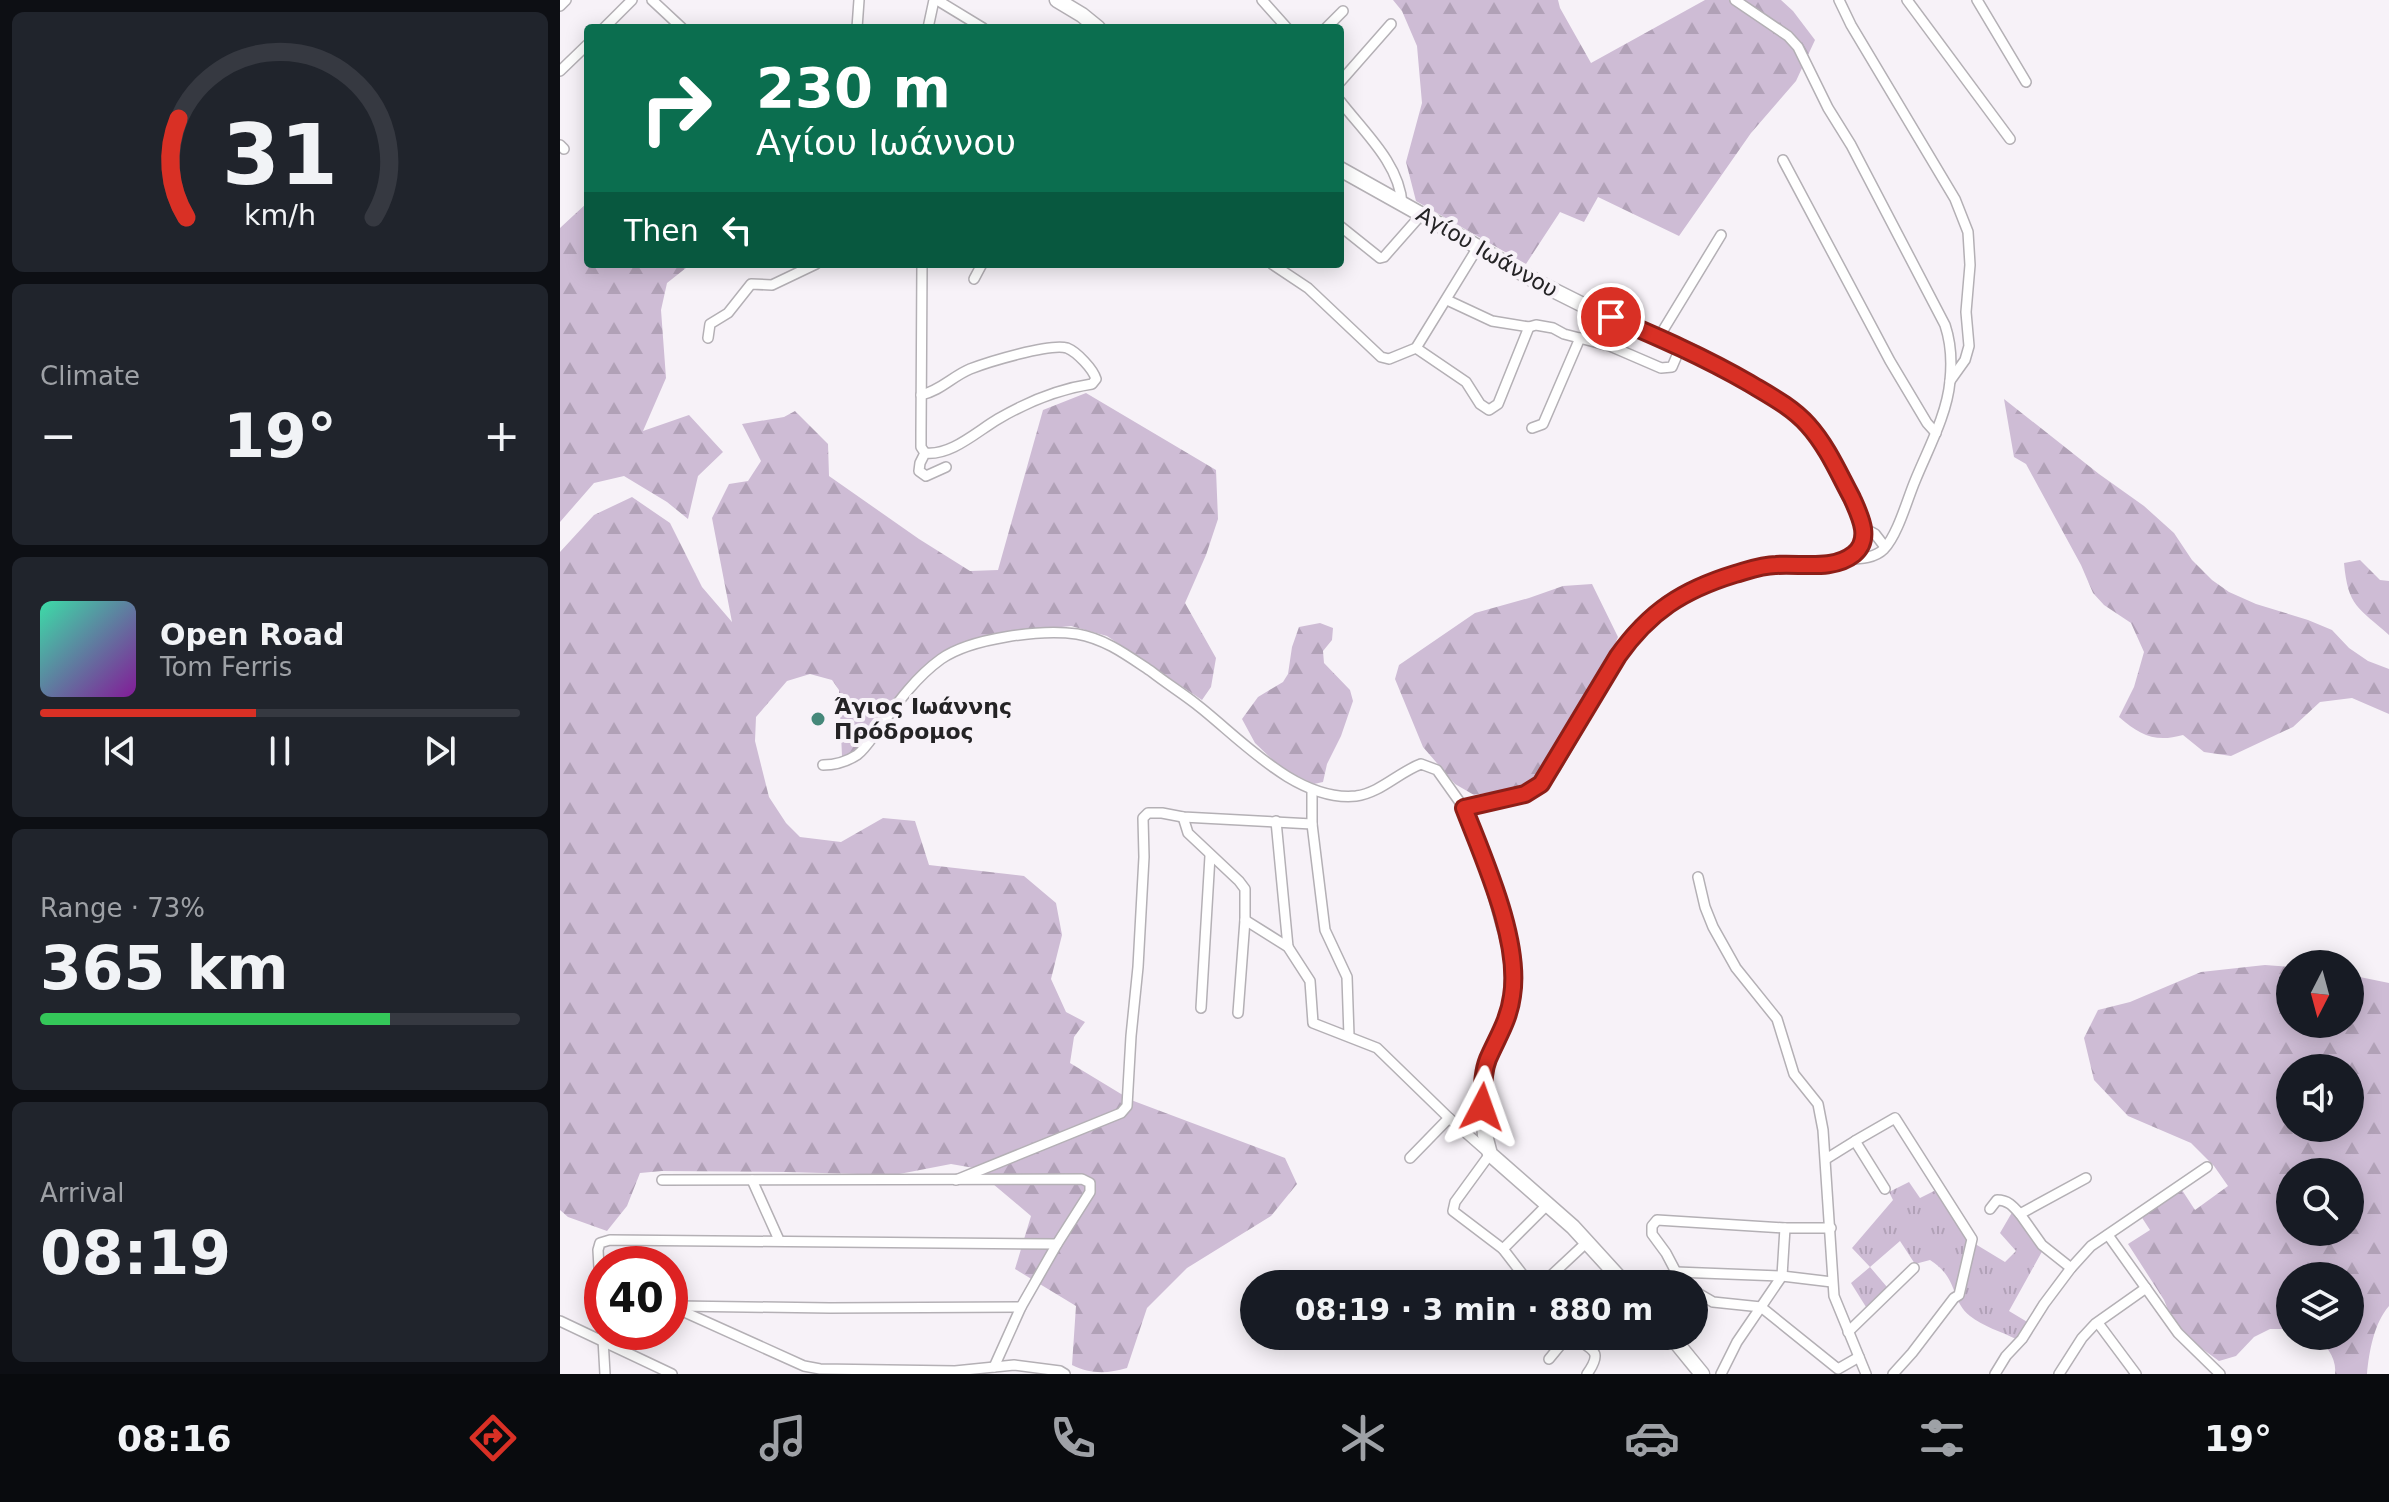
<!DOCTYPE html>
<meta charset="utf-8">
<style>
:root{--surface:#171b24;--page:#20242c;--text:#f1f3f6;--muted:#9ea1a6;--line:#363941;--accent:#d93025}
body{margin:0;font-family:"DejaVu Sans",sans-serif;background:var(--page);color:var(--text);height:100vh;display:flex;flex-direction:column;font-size:30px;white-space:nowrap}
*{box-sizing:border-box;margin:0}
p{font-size:26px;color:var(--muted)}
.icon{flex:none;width:44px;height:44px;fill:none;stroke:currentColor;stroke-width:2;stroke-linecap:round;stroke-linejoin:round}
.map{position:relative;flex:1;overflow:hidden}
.sheet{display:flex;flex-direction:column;gap:12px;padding:12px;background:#0d0f14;width:560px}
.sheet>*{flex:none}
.top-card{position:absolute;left:24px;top:24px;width:760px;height:244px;border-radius:8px;box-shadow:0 4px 20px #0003;background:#0b6e4f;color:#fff;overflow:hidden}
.needle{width:52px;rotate:186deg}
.controls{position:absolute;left:1716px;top:950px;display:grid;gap:16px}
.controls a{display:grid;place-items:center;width:88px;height:88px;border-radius:50%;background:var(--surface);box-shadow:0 4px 20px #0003;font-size:40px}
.speed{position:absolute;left:24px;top:1246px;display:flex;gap:16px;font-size:40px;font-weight:700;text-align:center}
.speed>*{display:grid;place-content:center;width:104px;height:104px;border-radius:50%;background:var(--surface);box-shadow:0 4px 20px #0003;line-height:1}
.speed .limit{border:12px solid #d22;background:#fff;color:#111}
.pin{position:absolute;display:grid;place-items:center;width:68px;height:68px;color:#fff;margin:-34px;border:4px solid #fff;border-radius:50%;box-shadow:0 2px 8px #0007}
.me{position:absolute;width:88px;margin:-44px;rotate:4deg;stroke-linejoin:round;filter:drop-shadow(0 0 6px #0008)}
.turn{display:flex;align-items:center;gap:28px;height:168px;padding:0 40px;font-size:36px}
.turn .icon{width:104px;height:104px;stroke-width:2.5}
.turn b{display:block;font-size:56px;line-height:68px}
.then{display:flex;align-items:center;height:76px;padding:0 40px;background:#0003;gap:16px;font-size:30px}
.big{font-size:60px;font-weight:700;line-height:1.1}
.sheet .tile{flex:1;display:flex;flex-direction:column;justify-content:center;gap:12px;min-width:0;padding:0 28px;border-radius:12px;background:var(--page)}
.sheet .dial{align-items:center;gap:0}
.dial svg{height:208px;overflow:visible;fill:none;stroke:var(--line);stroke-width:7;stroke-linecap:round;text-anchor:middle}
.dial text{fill:var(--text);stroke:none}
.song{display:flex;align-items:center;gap:24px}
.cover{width:96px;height:96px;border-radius:12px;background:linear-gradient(135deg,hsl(160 70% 55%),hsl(290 70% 35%))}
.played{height:8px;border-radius:4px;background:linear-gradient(90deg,var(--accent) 45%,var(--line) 45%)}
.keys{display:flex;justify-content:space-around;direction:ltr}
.heat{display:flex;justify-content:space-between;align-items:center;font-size:44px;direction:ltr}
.charge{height:12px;border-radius:6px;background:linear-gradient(90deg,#34c759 73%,var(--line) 0)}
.trip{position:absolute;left:680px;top:1270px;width:468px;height:80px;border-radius:40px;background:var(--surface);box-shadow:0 4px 20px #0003;font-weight:700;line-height:80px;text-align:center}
.tab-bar{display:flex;height:128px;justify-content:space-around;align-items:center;background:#090b0e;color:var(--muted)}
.tab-bar .icon{width:56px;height:56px}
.tab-bar .on{color:var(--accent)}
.tab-bar b{font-size:36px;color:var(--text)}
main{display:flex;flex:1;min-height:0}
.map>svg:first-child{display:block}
.grass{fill:url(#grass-tufts)}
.forest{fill:url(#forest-firs);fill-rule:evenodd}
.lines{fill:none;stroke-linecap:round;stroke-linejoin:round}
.street-casing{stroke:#b4b0b5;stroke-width:12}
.secondary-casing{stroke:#b4b0b5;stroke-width:17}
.street{stroke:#fff;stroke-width:9}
.secondary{stroke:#fff;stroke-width:14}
.route-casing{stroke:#8d1f18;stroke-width:20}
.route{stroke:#d93025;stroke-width:14}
.poi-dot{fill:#45887a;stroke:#f7f2f8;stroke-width:3}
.labels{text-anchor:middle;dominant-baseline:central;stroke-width:8;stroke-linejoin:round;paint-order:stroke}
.street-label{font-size:22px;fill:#242325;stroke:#f7f2f8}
.poi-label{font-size:22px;font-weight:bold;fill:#242325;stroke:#f7f2f8;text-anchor:start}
</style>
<main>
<section class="sheet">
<div class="tile dial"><svg viewBox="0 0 100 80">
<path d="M14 69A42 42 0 1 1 86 69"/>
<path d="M14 69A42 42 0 0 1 11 31" stroke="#d93025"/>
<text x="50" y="56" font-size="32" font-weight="700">31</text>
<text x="50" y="72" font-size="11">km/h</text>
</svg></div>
<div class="tile"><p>Climate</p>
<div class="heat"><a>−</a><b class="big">19°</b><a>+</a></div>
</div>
<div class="tile">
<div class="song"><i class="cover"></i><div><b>Open Road</b><p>Tom Ferris</p></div></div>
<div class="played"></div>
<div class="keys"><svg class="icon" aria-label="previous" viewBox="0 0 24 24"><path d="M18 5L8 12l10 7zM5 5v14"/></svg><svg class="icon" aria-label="pause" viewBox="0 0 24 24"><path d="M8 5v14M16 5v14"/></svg><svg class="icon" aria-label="next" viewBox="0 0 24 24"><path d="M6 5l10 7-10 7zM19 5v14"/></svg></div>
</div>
<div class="tile"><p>Range · 73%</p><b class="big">365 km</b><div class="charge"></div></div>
<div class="tile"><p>Arrival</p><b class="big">08:19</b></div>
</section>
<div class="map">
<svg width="1829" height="1374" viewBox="0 0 1829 1374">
<defs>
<pattern id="grass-tufts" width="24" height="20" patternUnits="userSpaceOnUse" patternTransform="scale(2)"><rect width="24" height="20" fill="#cebcd5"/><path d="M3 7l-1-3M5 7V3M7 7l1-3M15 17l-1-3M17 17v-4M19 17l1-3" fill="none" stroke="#b1a1b7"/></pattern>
<pattern id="forest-firs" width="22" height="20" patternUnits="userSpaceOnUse" patternTransform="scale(2)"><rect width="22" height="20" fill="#cebcd5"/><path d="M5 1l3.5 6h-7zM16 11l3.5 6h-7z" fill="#b1a1b7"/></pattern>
</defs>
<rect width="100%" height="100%" fill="#f7f2f8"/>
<path class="grass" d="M1349 1182 1360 1198 1378 1189 1407 1239 1445 1262 1456 1251 1440 1233 1454 1209 1484 1248 1449 1311 1469 1323 1456 1339C1442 1332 1422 1326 1410 1316 1390 1300 1399 1278 1370 1260L1355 1264 1340 1241 1310 1267 1327 1287 1306 1307 1291 1283 1310 1267 1292 1248 1333 1200 1329 1192Z"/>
<g class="forest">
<polygon points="833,0 998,0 1000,8 1031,63 1145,0 1221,0 1233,11 1255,40 1236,81 1191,133 1119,236 1038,197 1024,222 1000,212 966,264 856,201 846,162 862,103 857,46 842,11"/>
<polygon points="28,202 28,264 131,264 107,283 101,310 106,378 83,431 129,415 163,452 138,476 128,519 107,502 64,476 34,483 0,522 0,228"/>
<path d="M526 393 656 470 658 519 646 555 625 603 656 658 651 687 642 700 547 636 511 626 455 632 369 665 293 757 282 756 279 690 272 680 250 674 227 681 196 717 195 741 209 797 226 823 240 837 281 842 323 818 355 821 369 865 464 876 496 903 502 935 491 979 506 1012 525 1022 514 1037 510 1063 571 1100 725 1158 737 1184 711 1216 627 1268 587 1308 567 1368C547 1374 530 1374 512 1365L516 1306 455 1269 471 1216 414 1168 391 1164 334 1175 226 1172 102 1171 80 1173 67 1206 47 1231 8 1217 0 1210V552L34 515 72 497 110 523 142 587 172 622 152 518 169 484 188 481 201 461 182 424 224 417 235 411 268 444 269 476 359 539 410 571 438 570 483 410Z"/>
<path d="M1444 399 1539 474 1584 506 1614 533 1632 560 1652 580 1669 592 1696 604 1748 620 1772 630 1789 648 1808 661 1829 669V714L1792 698 1760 702 1733 727 1671 756 1644 752 1623 735C1595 743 1580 735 1559 717L1574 687 1584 652 1571 623 1544 605 1533 593 1521 565 1466 464 1454 457Z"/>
<path d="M1800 560 1820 580 1829 581V635C1798 607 1788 607 1784 563Z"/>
<polygon points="1032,584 1058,637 1050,656 981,774 959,788 914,795 895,784 863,747 835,679 839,665 915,613 969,598 1003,586"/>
<polygon points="760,623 773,628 772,640 763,651 764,663 790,690 793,701 781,736 767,764 763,782 754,784 721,768 695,743 682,719 698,697 723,682 728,674 732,647 739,627"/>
<path d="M1705 965 1730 967V1024H1790V975L1829 983V1306C1814 1323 1809 1352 1807 1374H1775C1777 1358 1766 1345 1755 1336H1790V1276H1730V1329H1710L1694 1337 1676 1356 1659 1361 1630 1340 1611 1317 1604 1300 1568 1244 1590 1230 1577 1210 1620 1187 1635 1210 1668 1186 1654 1166 1631 1143 1568 1116 1534 1080 1524 1038 1538 1010 1570 1002 1641 972ZM1730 1068H1790V1128H1730ZM1730 1172H1790V1232H1730Z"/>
</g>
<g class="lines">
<defs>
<g id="street">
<polyline points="92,0 122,28"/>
<polyline points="377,0 423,28"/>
<polyline points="702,0 727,28"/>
<path d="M1175 0 1228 36 1238 47 1268 108 1291 145 1385 325C1391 343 1392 362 1390 381 1387 415 1368 449 1355 481 1347 500 1338 534 1324 549 1315 558 1301 559 1289 559"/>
<polyline points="1279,0 1291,25 1395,199 1408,232 1410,265 1406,312 1409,346 1405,360 1390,381"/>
<polyline points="1347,0 1450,139"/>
<polyline points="1417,0 1466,82"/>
<polyline points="0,6 6,0"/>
<polyline points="44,28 72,0"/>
<polyline points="297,28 299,0"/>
<polyline points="368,28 374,0"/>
<polyline points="766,28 783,11"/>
<polyline points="0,71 28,44"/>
<polyline points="780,82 831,24"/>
<path d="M780 101C803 131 840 164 842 204"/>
<polyline points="0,145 4,149"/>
<polyline points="1223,160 1330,361 1367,423 1376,433"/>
<polyline points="780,226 820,258 824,257 861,215"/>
<polyline points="362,264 361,432 361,447 365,453"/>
<polyline points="712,264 748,288 821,357 829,359 856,348 918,247"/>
<polyline points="414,279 422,264"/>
<polyline points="887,300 932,321 969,327 976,325 993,328 1004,334 1050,346 1101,368 1112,367 1121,346"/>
<polyline points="1099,337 1161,235"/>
<polyline points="148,338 150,324 168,313 191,284 212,285 256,264"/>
<polyline points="856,348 906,382 920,404 929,410 938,404 969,327"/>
<path d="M361 395C380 391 393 376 410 369 428 362 490 343 507 348 517 352 533 369 536 379L532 384C498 389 467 402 438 419 416 432 391 456 365 453L360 463 359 471 366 476 386 467"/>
<polyline points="972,428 983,424 1020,338"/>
<polyline points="1304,528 1315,534 1325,547"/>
<path d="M263 765C276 765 286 762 297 755 306 748 313 736 320 727 338 702 356 677 381 659 411 638 481 629 517 634 546 639 568 656 592 672 606 683 622 693 636 704 680 738 736 802 796 796 820 793 839 772 861 764L877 770 904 808"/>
<polyline points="752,790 752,824 765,930 787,977 789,1036"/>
<polyline points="623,817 628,833 679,881 685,889 685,920 678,1013"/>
<polyline points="716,821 728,947"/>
<polyline points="1138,877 1145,907 1153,927 1176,968 1217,1019 1234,1074 1258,1104 1263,1130 1274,1296 1306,1374"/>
<polyline points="685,920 728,947 750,981 753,1023 817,1048 889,1118 930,1154 895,1202 893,1211 943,1249 970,1284"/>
<polyline points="641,1008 650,856"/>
<polyline points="850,1158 889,1118"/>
<polyline points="1266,1159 1295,1141"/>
<polyline points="102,1180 522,1179 530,1183 530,1192 497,1244 461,1307 434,1367"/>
<polyline points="192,1180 219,1240"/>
<polyline points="396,1180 561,1113 567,1106 571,1036 578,967 584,857 583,818 588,813 602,813 623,817 752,824"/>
<polyline points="1325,1189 1295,1141 1335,1118 1412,1239 1399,1295 1394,1298 1352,1353 1333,1374"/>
<path d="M1430 1209 1437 1200C1448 1200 1453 1206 1460 1214"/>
<polyline points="1548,1235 1618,1333 1660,1374"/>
<polyline points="943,1249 988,1204"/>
<polyline points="1511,1268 1482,1245 1460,1214 1526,1178"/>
<polyline points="1116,1272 1222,1276 1272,1282"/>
<polyline points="982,1284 1027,1242"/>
<polyline points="1127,1284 1116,1272 1106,1253 1092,1234 1092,1226 1097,1220 1225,1228 1271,1228"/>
<polyline points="1134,1291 1153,1302 1201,1307 1278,1369 1299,1357"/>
<polyline points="111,1306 244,1366 260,1369 395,1371 454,1365 500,1371 505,1374"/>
<polyline points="117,1306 270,1308 461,1307"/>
<polyline points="0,1321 112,1374"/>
<polyline points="1538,1323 1576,1374"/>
<polyline points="1288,1332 1354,1268"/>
<path d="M1012 1336C1032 1350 1044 1350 1027 1374"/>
<polyline points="989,1359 1008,1336"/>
<polyline points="45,1374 38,1250 40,1243 50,1240 497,1244"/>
<polyline points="1161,1374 1177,1342 1222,1276 1225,1228"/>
<polyline points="1435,1374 1446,1356 1462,1339 1484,1304 1511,1268 1531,1246 1647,1167"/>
<polyline points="1499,1374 1522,1338 1535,1324 1586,1288"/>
</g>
<g id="secondary">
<polyline points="497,0 522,15 538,28"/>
<path d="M780 169 889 230 977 282 1027 307 1135 353 1207 393 1236 414 1257 436 1275 467 1302 521 1304 528 1302 543 1292 555 1286 559 1264 564 1202 566 1157 580 1129 591 1107 604 1072 636 1058 656 993 767C969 804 942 796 904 808L932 882 952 955V997L947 1018 928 1058 924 1078 922 1107 925 1135 930 1154 1013 1227 1065 1284"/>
<polyline points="1111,1336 1142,1374"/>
</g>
</defs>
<use href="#street" class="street-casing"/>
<use href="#secondary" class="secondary-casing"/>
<use href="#street" class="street"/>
<use href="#secondary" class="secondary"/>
</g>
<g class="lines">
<defs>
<path id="route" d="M922 1107C923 1091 922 1074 928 1059 937 1038 949 1020 952 996 961 941 924 860 904 808L965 794 981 784 1058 656C1090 611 1123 590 1175 574 1189 570 1202 565 1216 565 1241 563 1273 571 1294 554 1312 539 1300 516 1292 498 1279 474 1267 446 1248 425 1232 407 1209 395 1189 383 1144 357 1098 337 1051 317"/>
</defs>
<use href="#route" class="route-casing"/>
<use href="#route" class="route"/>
</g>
<circle class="poi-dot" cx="258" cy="719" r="8"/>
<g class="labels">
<g class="street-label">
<text transform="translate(927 252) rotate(30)">Αγίου Ιωάννου</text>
</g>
<g class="poi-label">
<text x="274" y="706">Άγιος Ιωάννης<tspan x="274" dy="25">Πρόδρομος</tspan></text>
</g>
</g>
</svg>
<div class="controls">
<a><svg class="needle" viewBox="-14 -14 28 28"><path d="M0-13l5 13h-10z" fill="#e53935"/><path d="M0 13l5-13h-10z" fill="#9ea1a6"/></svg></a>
<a><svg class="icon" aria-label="sound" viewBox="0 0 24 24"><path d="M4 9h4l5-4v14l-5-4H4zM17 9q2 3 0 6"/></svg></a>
<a><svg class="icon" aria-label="search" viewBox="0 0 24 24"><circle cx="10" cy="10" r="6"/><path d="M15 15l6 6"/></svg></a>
<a><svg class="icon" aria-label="layers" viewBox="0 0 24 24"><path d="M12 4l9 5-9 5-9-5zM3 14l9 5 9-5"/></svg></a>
</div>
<div class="speed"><div class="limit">40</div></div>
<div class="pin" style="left:1051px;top:317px;background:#d93025"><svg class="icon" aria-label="arrive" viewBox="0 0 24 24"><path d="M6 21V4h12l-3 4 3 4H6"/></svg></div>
<svg class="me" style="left:922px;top:1107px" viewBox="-20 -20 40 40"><path d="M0-17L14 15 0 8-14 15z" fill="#d93025" stroke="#fff" stroke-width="4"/></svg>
<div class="trip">08:19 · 3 min · 880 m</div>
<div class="top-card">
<div class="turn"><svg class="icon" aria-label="right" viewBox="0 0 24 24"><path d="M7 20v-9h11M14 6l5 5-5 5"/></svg><div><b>230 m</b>Αγίου Ιωάννου</div></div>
<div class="then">Then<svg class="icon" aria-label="left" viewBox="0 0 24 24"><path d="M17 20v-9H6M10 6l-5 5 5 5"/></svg></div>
</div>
</div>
</main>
<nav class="tab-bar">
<b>08:16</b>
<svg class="icon on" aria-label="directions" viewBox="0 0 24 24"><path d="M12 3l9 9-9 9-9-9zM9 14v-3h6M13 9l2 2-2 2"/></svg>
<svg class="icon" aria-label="music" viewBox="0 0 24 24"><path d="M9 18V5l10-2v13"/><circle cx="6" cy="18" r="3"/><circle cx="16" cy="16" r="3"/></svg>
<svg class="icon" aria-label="phone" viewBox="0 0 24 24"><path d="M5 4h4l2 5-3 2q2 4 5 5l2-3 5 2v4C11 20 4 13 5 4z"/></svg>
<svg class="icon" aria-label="climate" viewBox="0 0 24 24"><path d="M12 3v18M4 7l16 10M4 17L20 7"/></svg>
<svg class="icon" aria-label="car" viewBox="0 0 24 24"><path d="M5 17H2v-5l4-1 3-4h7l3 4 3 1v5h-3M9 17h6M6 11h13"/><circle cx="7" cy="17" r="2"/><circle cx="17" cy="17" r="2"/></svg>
<svg class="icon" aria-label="filters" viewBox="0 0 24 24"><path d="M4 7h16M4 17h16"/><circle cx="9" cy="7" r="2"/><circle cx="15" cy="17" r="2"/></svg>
<b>19°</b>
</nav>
